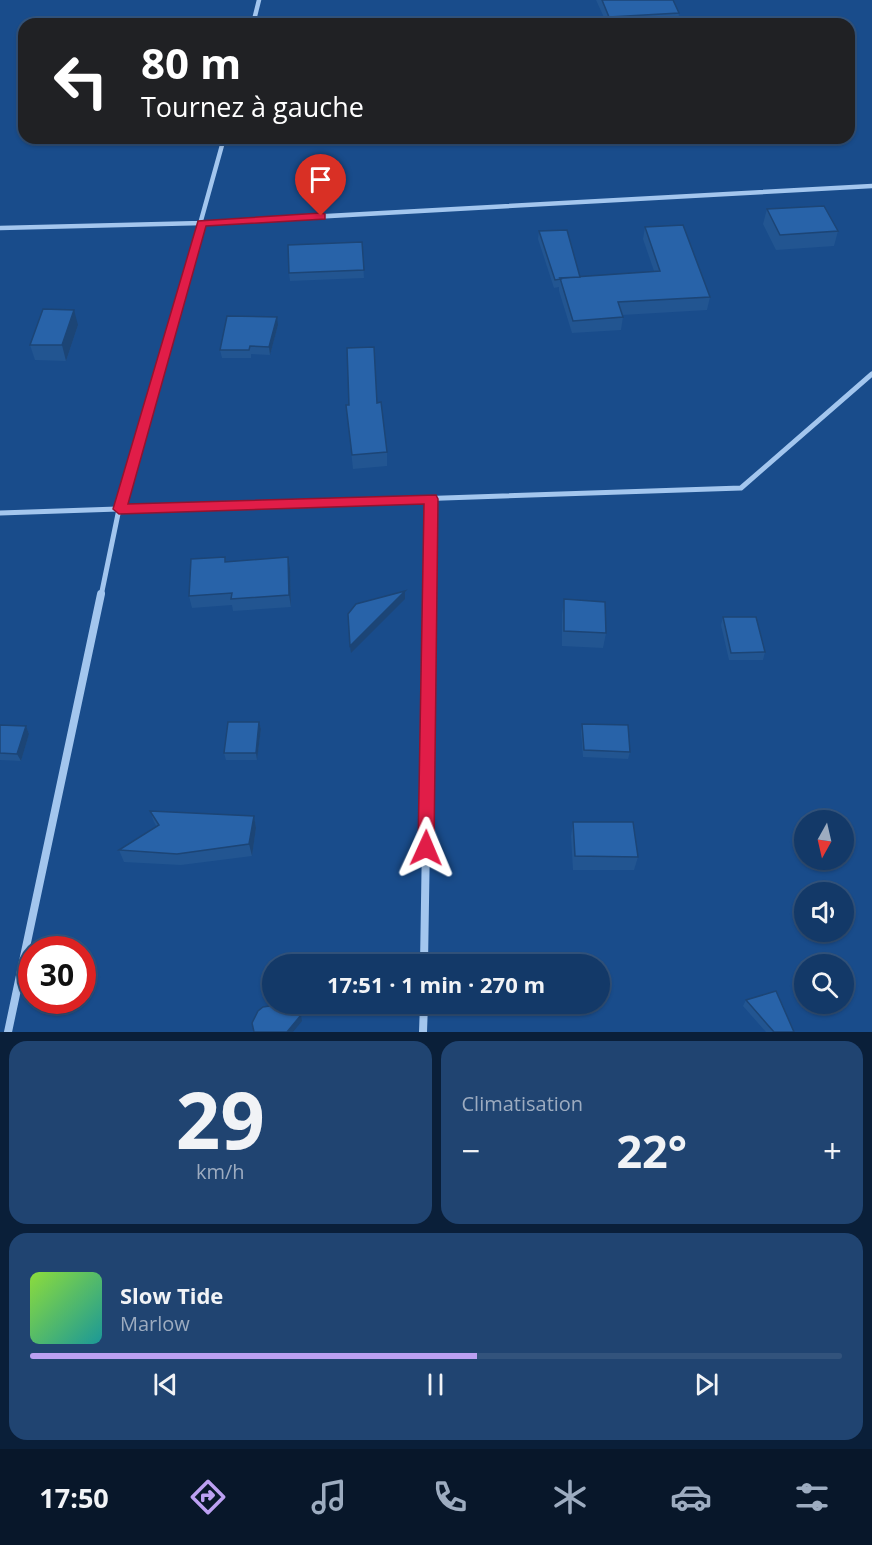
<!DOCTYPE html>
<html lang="fr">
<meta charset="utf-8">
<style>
:root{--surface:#133968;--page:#204471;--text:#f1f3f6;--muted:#9dacc0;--line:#32537c;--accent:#bca0f2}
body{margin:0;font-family:"Open Sans",sans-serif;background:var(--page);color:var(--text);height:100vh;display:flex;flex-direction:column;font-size:22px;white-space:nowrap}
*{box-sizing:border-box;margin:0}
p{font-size:20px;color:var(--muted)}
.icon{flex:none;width:33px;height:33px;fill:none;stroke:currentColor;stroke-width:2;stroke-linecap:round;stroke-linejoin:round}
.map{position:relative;height:1032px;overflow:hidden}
.side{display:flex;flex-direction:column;gap:9px;padding:9px;background:#0a1f39;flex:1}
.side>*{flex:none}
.hud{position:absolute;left:18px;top:18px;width:837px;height:126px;border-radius:18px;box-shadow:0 2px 4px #0004,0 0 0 2px var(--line);background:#202124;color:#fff;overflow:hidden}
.needle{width:39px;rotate:188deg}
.controls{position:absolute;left:794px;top:810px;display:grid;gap:12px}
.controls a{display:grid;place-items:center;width:60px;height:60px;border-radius:50%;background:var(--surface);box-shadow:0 2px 4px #0004,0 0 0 2px var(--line);font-size:30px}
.speed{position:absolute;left:18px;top:936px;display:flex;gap:12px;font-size:30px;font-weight:700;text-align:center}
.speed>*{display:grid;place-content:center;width:78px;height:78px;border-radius:50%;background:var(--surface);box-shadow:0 2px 4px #0004,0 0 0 2px var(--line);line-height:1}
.speed .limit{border:9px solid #d22;background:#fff;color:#111}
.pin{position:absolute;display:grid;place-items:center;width:51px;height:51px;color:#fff;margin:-62px -26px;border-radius:50% 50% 50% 0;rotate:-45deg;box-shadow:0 0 6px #0007}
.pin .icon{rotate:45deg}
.me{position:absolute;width:66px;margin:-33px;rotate:1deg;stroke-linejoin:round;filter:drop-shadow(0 0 4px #0008)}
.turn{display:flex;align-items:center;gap:21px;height:126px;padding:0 24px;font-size:27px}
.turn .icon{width:78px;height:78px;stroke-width:2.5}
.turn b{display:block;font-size:42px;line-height:51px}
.big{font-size:45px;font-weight:700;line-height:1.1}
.side .widget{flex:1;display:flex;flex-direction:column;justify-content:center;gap:9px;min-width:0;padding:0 21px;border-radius:18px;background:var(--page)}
.side .dial{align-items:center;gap:0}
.dial b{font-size:78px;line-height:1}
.song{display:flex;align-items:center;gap:18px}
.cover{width:72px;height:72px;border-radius:9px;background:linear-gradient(135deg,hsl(90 70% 55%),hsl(180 70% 35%))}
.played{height:6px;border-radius:3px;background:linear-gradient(90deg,var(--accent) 55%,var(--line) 55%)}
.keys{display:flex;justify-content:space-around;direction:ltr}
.heat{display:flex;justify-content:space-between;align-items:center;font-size:33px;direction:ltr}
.side .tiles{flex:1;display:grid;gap:9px;grid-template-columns:1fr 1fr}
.widget:last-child{grid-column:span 2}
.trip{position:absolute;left:262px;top:954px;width:348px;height:60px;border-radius:30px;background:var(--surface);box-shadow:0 2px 4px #0004,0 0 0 2px var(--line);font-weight:700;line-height:60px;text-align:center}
.tab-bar{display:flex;height:96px;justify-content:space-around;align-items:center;background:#08172a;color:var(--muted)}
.tab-bar .icon{width:42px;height:42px}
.tab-bar .current{color:var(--accent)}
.tab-bar b{font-size:27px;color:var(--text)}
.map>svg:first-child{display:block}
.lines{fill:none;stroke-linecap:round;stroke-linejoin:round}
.minor-far2{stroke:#a3c6ee;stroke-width:4.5}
.minor-far1{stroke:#a3c6ee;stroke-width:5}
.minor{stroke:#a3c6ee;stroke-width:8}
.wall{fill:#225591}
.shaded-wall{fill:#1c4576}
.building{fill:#2863a9;stroke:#1c4576;stroke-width:1.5}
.route{fill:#e11d48;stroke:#92132f;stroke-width:1.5}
</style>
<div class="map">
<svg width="872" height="1032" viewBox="0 0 872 1032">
<rect width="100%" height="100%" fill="#194c8b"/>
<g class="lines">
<g class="minor-far2">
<polyline points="253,24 259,0"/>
<polyline points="0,228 202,223 872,186"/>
<polyline points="190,260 224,138"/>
</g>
<g class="minor-far1">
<polyline points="0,513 741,488 872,374"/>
<polyline points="101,596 119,509 190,258"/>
<polyline points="430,596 431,499"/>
</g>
<g class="minor">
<polyline points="424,964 430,594"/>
<polyline points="8,1032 101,594"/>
<polyline points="423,1032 424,1004"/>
</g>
</g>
<g class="wall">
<polygon points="596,0 673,0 679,13 678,23 607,24"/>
<polygon points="767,209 838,231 834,246 776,250 763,224"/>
<polygon points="645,227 710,297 707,310 622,315 623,317 621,330 572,333 559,291 559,287 554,288 538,239 539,231 580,277 654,271 643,239"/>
<polygon points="362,242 364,278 290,281 289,273"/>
<polygon points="78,325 66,361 35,360 30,345"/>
<polygon points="278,325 270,355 251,354 251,358 222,358 220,350"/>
<polygon points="377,403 387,452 387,466 353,469 346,405"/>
<polygon points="225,557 226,562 290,569 291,607 233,611 232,605 192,608 189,596"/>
<polygon points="564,599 606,633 603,648 562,646 562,614"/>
<polygon points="723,617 765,652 763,660 729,660 721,625"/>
<polygon points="259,722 261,729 257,760 226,760 224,753"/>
<polygon points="582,724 630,752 628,759 583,757 581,731"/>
<polygon points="0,725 26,726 29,734 21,761 0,760"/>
<polygon points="150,811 254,816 256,828 252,856 181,865 124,862 119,850 157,827 154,822"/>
<polygon points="573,822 638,857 634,870 573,870 571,836"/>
<polygon points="746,1000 794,1032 766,1032 743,1006"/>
</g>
<g class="shaded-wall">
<polygon points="74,310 78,325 66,361 62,345"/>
<polygon points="277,317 278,325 270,355 269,347"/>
<polygon points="288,557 290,569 291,607 289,595"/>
<polygon points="405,591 405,599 351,653 350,646"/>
<polygon points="259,722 261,729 257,760 256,753"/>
<polygon points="26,726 29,734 21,761 17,754"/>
<polygon points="254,816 256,828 252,856 249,844"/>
<polygon points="301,1015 302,1021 293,1032 287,1032"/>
</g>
<g class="building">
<polygon points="602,0 673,0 679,13 609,17"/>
<polygon points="824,206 838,231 780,235 767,209"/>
<polygon points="683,225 710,297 618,302 623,317 573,321 560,278 660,271 645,227"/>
<polygon points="567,230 580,277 560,278 561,279 555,280 539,231"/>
<polygon points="362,242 364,270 289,273 288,245"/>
<polygon points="43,309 74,310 62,345 30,345"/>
<polygon points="227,316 277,317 269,347 250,346 249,350 220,350"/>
<polygon points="374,347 377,403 381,402 387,452 352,455 346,405 349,405 347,348"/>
<polygon points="225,557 225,562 288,557 289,595 231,599 232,593 189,596 191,559"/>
<polygon points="405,591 350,646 348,614 356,604"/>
<polygon points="564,599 605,602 606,633 564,631"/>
<polygon points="723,617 756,617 765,652 731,653"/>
<polygon points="228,722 259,722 256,753 224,753"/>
<polygon points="582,724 628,725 630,752 584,750"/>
<polygon points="0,725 26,726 17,754 0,753"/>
<polygon points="150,811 254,816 249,844 177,854 119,850 159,825"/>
<polygon points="573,822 633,822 638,857 575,856"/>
<polygon points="776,991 794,1032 774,1032 746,1000"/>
<polygon points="276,1005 301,1015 287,1032 254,1032 252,1023 258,1011 263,1007"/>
</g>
<polygon class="route" points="321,213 325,214 325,219 206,226 128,504 436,495 438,499 434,848 432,854 426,856 420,854 418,848 424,504 119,514 113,509 198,221"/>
</svg>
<div class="controls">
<a><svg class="needle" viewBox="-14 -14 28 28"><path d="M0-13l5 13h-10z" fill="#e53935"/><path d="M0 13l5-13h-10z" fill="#9dacc0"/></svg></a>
<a><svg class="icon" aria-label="sound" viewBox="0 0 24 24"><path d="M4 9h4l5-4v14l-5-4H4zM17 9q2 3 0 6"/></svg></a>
<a><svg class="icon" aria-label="search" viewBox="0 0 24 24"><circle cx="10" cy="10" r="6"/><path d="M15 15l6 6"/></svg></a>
</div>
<div class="speed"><div class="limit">30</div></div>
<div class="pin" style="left:321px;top:216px;background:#d93025"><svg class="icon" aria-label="arrive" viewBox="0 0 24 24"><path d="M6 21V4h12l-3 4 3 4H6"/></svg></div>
<svg class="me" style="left:426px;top:848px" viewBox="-20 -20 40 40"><path d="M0-17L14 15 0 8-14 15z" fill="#e11d48" stroke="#fff" stroke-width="4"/></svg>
<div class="trip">17:51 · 1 min · 270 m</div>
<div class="hud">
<div class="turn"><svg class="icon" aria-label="left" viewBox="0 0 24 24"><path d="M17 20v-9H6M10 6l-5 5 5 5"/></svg><div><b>80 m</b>Tournez à gauche</div></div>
</div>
</div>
<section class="side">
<div class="tiles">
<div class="widget dial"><b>29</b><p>km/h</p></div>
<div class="widget"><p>Climatisation</p>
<div class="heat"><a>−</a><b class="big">22°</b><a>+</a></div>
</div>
<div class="widget">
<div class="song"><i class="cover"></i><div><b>Slow Tide</b><p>Marlow</p></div></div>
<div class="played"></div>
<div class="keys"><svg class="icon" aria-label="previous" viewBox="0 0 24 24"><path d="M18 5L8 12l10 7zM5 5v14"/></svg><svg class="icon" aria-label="pause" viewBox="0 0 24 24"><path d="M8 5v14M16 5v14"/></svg><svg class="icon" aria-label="next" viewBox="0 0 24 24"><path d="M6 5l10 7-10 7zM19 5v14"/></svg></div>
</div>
</div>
</section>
<nav class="tab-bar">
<b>17:50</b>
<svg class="icon current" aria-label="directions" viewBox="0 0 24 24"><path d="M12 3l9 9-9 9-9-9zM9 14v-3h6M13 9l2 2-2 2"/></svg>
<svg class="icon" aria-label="music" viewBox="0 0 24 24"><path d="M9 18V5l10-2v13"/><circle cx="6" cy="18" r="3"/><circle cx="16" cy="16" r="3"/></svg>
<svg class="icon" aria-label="phone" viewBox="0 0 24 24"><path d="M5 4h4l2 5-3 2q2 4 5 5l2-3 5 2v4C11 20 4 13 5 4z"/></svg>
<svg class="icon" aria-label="climate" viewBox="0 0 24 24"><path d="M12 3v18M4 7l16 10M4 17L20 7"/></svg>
<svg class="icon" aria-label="car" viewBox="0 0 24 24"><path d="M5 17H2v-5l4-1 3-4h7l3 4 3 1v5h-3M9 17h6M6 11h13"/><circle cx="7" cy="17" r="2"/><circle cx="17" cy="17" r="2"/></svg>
<svg class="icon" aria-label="filters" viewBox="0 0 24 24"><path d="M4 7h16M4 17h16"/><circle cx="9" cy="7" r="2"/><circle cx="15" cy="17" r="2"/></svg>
</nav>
